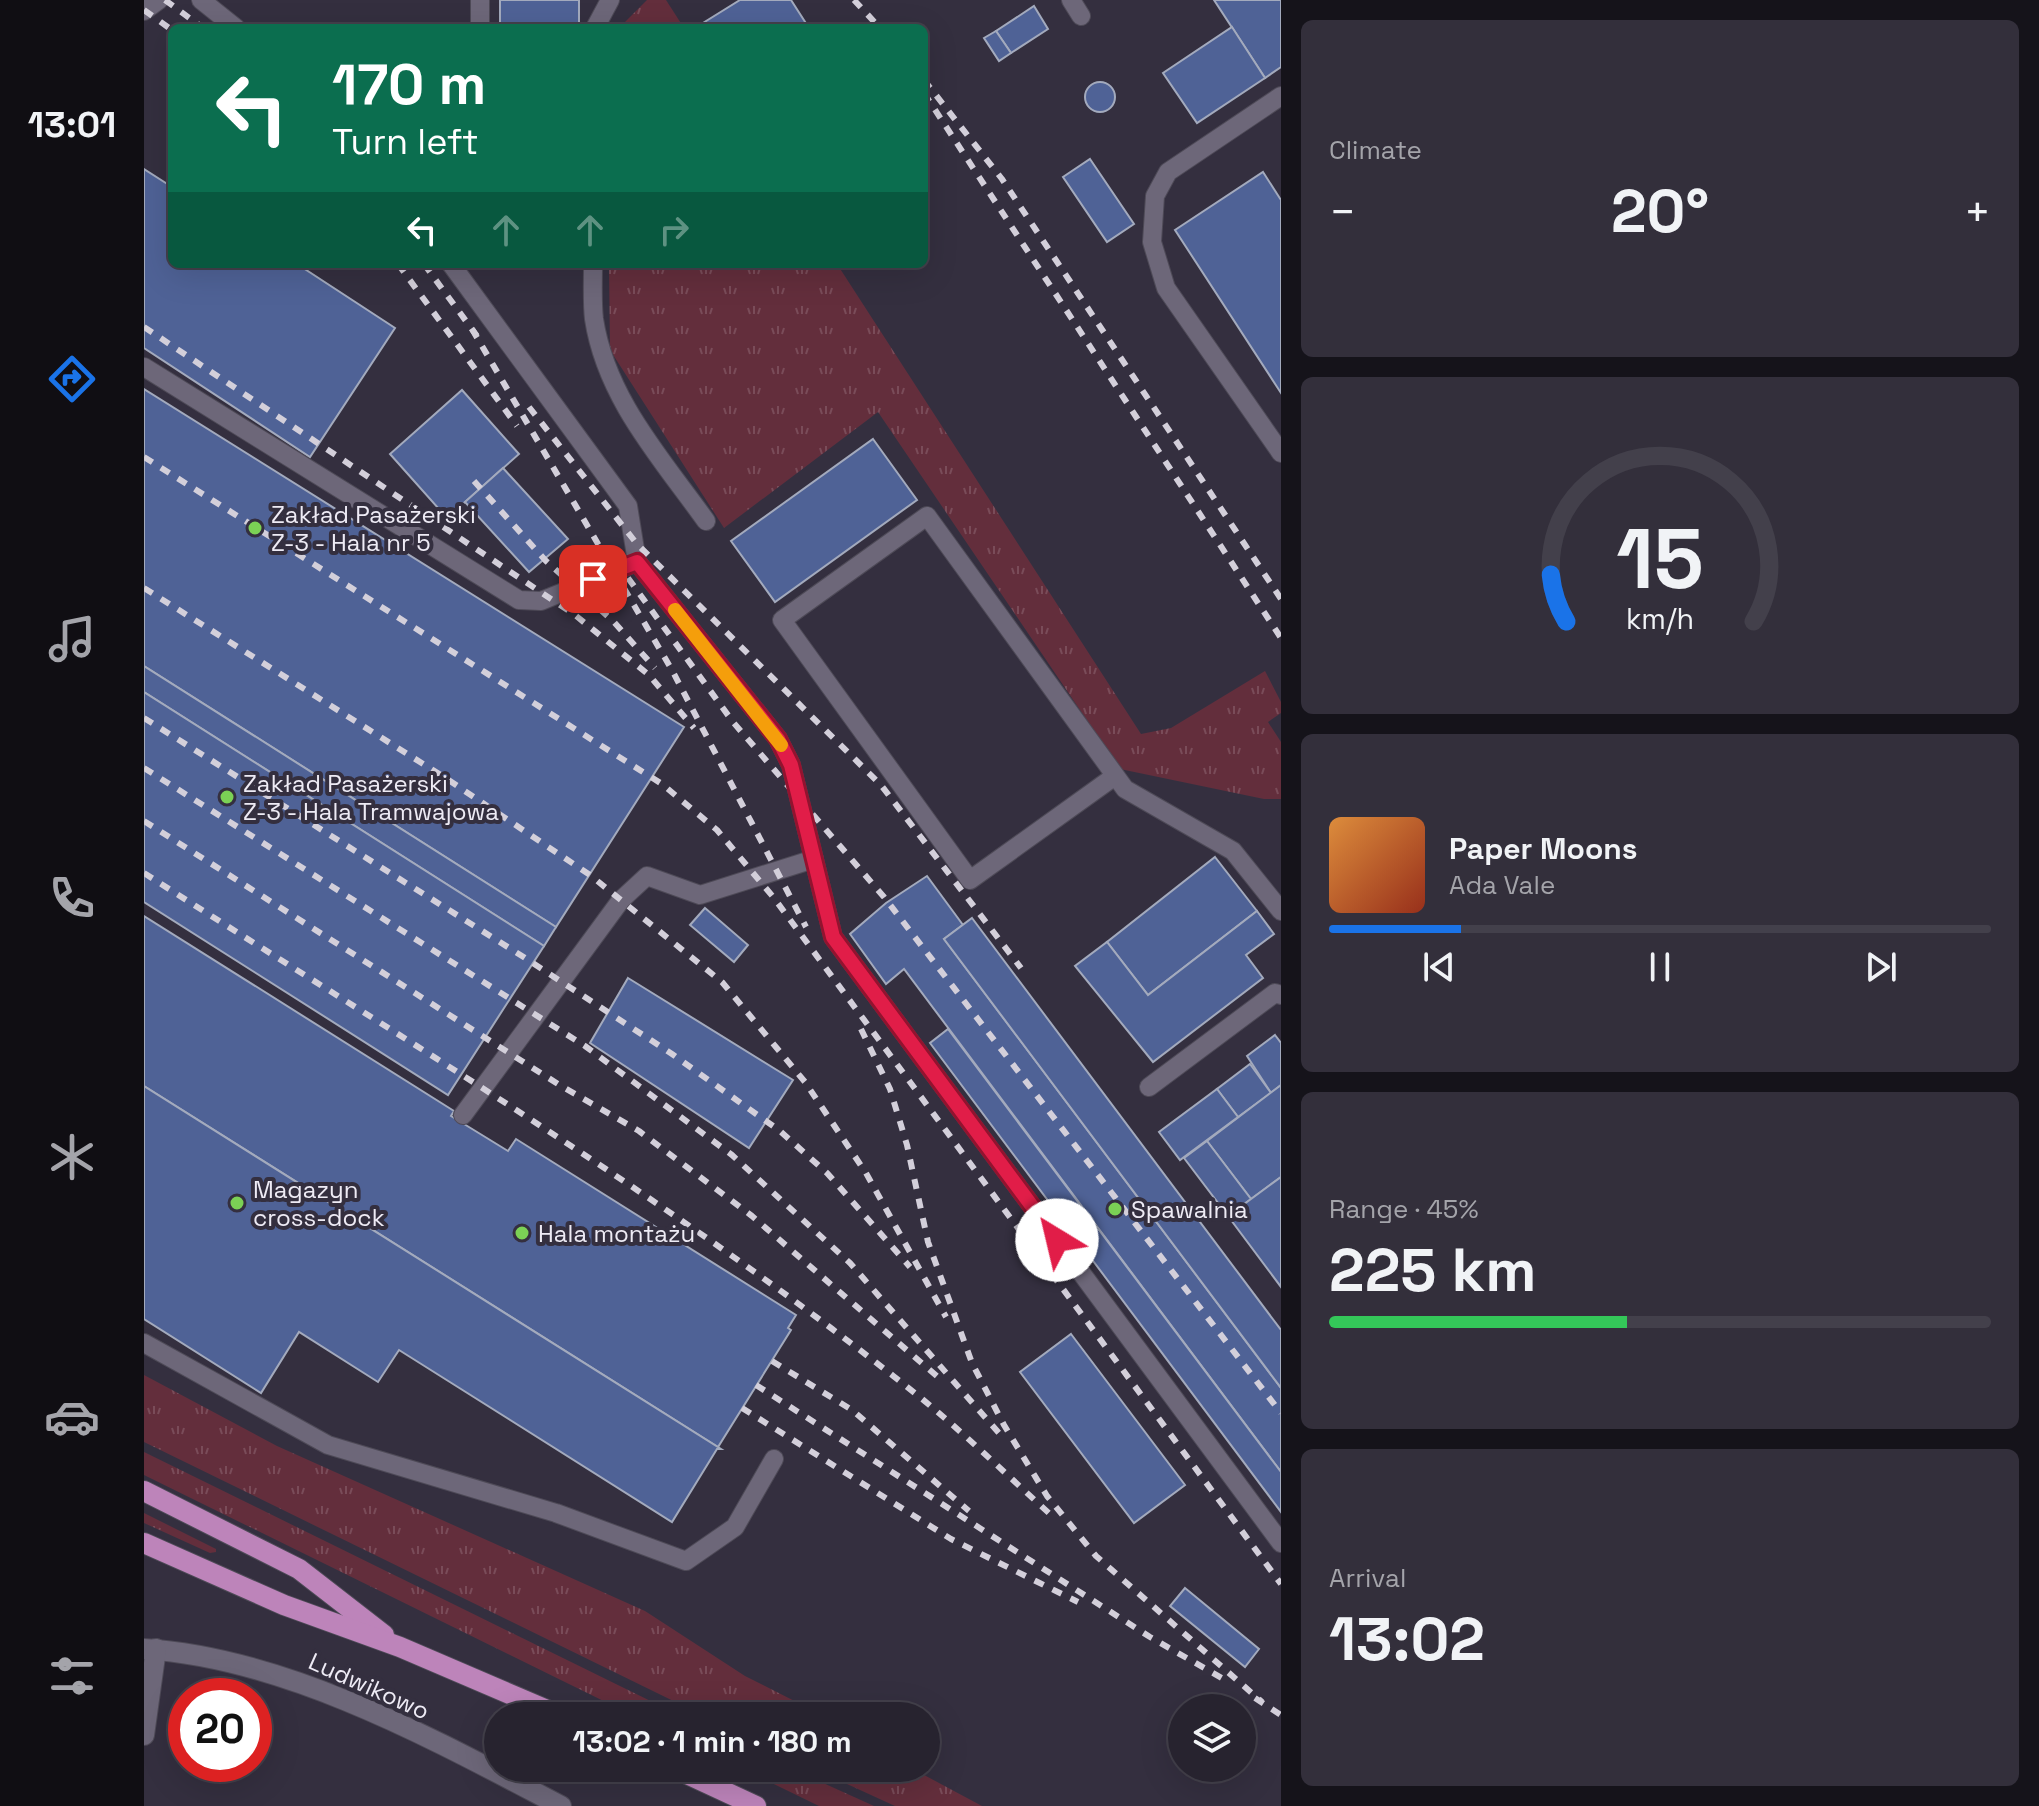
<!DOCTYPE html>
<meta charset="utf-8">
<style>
:root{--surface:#27232f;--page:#332f3b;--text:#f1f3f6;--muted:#a4a4aa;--line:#43404b;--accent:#1a73e8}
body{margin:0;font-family:"Space Grotesk",sans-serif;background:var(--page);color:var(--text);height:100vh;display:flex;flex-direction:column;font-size:30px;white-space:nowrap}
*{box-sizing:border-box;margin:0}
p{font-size:26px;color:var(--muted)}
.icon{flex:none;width:44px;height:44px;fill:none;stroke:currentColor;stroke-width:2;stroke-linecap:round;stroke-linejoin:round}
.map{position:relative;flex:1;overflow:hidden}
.drawer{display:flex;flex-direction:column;gap:20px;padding:20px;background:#15131a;width:758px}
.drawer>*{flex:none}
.top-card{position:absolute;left:24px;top:24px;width:760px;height:244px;border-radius:12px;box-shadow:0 8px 32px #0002,0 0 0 2px var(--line);background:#0b6e4f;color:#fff;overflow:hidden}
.fabs{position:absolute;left:1024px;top:1694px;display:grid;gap:16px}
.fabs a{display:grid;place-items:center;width:88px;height:88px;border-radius:50%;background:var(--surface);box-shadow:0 8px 32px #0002,0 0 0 2px var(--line);font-size:40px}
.speed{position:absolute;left:24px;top:1678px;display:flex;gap:16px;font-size:40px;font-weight:700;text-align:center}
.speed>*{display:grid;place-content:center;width:104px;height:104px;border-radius:50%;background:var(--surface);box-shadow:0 8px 32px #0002,0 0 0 2px var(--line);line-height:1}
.speed .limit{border:12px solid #d22;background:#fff;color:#111}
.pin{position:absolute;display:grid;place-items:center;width:68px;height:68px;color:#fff;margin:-34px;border-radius:16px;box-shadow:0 4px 12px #0006}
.me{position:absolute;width:88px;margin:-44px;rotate:324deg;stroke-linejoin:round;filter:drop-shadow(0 0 6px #0008)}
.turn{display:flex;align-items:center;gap:28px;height:168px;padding:0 32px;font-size:36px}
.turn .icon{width:104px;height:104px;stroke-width:2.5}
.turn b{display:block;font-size:56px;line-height:68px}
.lanes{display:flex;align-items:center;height:76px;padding:0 32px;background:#0003;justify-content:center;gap:40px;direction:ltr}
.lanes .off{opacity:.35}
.big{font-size:60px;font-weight:700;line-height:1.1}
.drawer .card{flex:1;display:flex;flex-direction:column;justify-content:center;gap:12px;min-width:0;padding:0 28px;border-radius:12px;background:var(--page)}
.drawer .dial{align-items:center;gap:0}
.dial svg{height:208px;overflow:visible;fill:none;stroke:var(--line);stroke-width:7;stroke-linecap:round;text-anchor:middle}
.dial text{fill:var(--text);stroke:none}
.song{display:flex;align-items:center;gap:24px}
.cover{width:96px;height:96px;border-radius:12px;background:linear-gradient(135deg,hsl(30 70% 55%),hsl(10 70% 35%))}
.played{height:8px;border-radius:4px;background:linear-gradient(90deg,var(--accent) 20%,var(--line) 20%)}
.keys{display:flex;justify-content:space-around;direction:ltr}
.heat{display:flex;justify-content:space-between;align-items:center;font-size:44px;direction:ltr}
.charge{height:12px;border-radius:6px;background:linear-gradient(90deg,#34c759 45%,var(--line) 0)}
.trip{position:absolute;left:340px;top:1702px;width:456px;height:80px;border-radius:40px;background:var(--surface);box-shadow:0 8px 32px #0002,0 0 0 2px var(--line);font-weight:700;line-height:80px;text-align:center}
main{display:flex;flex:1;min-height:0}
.menu{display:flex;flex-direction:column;width:144px;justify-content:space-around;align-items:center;background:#100e13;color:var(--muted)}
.menu .icon{width:56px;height:56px}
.menu .active{color:var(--accent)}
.menu b{font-size:36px;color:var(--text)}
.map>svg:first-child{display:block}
.grass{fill:url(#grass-tufts)}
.building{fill:#4f6296;stroke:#a3aabd;stroke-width:2}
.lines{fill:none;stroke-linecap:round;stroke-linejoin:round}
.lane-casing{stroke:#4e4a57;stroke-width:20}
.secondary-casing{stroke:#4e4a57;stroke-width:22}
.primary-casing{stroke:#4e4a57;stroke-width:22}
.lane{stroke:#6d6779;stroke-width:18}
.secondary{stroke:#6d6779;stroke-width:20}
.primary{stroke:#bd84ba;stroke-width:20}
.rail{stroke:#d3cfda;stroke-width:6;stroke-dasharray:10 10;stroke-linecap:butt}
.route-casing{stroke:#92132f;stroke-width:20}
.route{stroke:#e11d48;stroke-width:14}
.slow{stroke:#f59e0b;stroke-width:14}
.poi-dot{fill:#7bd155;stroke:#342f3f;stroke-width:3}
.labels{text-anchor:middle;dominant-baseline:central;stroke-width:8;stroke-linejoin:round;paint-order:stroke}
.poi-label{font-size:24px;fill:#eeebf5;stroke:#342f3f;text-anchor:start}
.street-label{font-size:24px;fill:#eeebf5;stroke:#342f3f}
</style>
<main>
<nav class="menu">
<b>13:01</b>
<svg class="icon active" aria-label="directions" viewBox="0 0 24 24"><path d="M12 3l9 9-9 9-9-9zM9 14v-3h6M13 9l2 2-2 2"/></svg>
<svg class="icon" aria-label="music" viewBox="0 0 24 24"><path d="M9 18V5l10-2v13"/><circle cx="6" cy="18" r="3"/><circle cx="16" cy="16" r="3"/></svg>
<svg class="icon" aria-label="phone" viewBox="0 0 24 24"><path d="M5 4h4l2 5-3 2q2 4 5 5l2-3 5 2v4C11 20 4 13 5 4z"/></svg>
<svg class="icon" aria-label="climate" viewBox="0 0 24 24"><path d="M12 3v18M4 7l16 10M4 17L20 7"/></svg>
<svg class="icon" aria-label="car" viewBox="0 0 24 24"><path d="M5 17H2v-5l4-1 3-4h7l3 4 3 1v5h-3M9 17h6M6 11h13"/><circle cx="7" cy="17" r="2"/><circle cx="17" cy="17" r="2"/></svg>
<svg class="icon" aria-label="filters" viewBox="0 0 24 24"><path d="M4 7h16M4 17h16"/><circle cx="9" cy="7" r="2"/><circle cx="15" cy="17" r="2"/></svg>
</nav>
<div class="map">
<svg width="1137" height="1806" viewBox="0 0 1137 1806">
<defs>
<pattern id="grass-tufts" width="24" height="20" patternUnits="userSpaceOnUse" patternTransform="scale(2)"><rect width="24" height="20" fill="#632e3c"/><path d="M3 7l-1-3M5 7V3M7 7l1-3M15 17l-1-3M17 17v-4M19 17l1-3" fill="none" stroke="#7a4c59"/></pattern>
</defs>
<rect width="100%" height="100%" fill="#342f3f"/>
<g class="grass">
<polygon points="503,0 522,0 540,28 475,28"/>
<polygon points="465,264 693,264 997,734 1027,728 1121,671 1137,702 1137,713 1124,722 1137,742 1137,799 1120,799 976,769 734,412 580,528 466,350"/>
<polygon points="0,1375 133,1446 501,1611 601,1676 680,1716 560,1716 0,1442"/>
<polygon points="0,1452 537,1716 490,1716 0,1475"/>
<polygon points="0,1513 72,1549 72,1552 66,1553 0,1523"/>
<polygon points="597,1768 646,1768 730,1806 675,1806"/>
<polygon points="668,1768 767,1768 838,1806 751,1806"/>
</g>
<g class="building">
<rect x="356" y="0" width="79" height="28"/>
<polygon points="596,0 647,0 665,28 563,28 559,23"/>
<polygon points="1070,0 1137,0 1137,67 1121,78"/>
<polygon points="890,6 904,29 867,53 852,31"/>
<polygon points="1088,27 1121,78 1053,123 1019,73"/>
<polygon points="852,31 867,53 855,61 840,38"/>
<circle cx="956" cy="97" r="15"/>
<polygon points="946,159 990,224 963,242 919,177"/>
<polygon points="0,169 28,187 28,264 153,264 251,328 166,457 0,348"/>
<polygon points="1119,172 1137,200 1137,393 1031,230"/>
<polygon points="0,389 540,727 412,927 0,666"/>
<polygon points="318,390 375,454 303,518 246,454"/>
<polygon points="729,439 773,500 631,602 587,541"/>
<polygon points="359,468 424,539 385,572 321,502"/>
<polygon points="0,666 412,927 400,946 0,692"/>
<polygon points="0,692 400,946 304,1095 0,902"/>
<polygon points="1071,857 1113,911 1004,995 963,942"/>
<polygon points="783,876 819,925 800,939 1137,1388 1137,1472 760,969 742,984 706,934 742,903"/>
<polygon points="561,908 604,945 590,962 546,925"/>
<polygon points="1113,911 1130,934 1102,955 1119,978 1009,1062 931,966 963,942 1004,995"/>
<polygon points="0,916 310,1111 307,1116 364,1151 372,1139 652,1315 644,1328 647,1330 574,1447 0,1086"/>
<polygon points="828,918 1137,1330 1137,1388 800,939"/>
<polygon points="484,978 649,1080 605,1148 446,1043"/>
<polygon points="804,1029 1137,1472 1137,1512 786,1043"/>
<polygon points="1131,1035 1137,1043 1137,1085 1127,1093 1103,1056"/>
<polygon points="1106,1064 1127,1093 1094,1117 1073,1089"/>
<polygon points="1137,1085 1137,1177 1107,1199 1063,1141"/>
<polygon points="0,1086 577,1449 573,1449 528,1522 255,1350 234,1382 155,1332 117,1393 0,1319"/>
<polygon points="1073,1089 1094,1117 1036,1160 1015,1132"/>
<polygon points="1063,1141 1107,1199 1084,1216 1040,1158"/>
<polygon points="1137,1177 1137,1287 1084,1216"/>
<polygon points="927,1334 1041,1485 990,1523 876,1372"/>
<polygon points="1041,1588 1115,1649 1101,1667 1026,1606"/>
</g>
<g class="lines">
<defs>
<g id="lane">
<polyline points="57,0 92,28"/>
<polyline points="927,0 937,16"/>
<polyline points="0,11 15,0"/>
<polyline points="336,28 336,0"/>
<polyline points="451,28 466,0"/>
<polyline points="1137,96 1024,172 1011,196 1008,242 1022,288 1137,453"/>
<polyline points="307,264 484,506 493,562 634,739 647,765 689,937 1137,1543"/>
<path d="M449 264C449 282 448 302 450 319 462 398 517 458 562 521"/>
<polyline points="0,367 375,600 397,601 493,562"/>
<polyline points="971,776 826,880 638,620 783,516 981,789 1089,851 1137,911"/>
<polyline points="1005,1087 1131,993 1137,995"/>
<polyline points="319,1115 477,900 503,876 556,895 670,859"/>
<polyline points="0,1343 184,1445 412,1513 542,1561 591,1527 630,1459"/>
</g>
<g id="secondary">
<path d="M0 1649C144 1658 291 1740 417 1806"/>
<polyline points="0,1735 12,1649"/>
</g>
<g id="primary">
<polyline points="0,1491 155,1569 240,1635"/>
<polyline points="0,1543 140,1605 256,1647 417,1716"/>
<polyline points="530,1768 612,1806"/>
</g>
</defs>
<use href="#lane" class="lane-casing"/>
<use href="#secondary" class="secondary-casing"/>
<use href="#primary" class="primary-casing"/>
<use href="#lane" class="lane"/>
<use href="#secondary" class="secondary"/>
<use href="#primary" class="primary"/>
<g class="rail">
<polyline points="21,0 59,28"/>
<polyline points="710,0 736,28"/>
<polyline points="0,10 28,30"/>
<polyline points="780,80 858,179 1137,599"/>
<polyline points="780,93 1137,638"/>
<polyline points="254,264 373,426"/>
<polyline points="280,264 333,336"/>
<polyline points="0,327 431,615 505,675 550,728"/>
<polyline points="328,329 528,670 662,927"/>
<polyline points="385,407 493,544 737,785 877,968"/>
<polyline points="0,457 518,784 573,830 630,898 1137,1584"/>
<polyline points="330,481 402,561 469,621 511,668"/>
<polyline points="484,578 589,722 740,897 1137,1413"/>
<polyline points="0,588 303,779 446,875 578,982 661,1082 722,1173 802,1317"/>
<polyline points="0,718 378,956 528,1054 636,1131 683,1173 766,1267"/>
<polyline points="0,768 441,1046 588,1155 706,1263 861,1440"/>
<polyline points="0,821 414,1084 495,1131 608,1216 795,1378"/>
<path d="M0 873C262 1041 533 1202 777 1398 822 1435 864 1476 907 1515"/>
<polyline points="717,1029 746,1089 763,1145 784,1242 828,1363 860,1425 903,1496 952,1556 1118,1702"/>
<polyline points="628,1361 708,1410 825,1511"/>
<polyline points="612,1385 1006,1637 1083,1681"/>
<polyline points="598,1408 807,1539 934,1602"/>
<polyline points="1111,1698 1137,1715"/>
</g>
</g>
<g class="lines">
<defs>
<polyline id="route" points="449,579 493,562 634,739 647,765 689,937 913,1240"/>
</defs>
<use href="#route" class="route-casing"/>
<use href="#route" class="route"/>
<polyline class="slow" points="531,610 637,745"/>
</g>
<g class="poi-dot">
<circle cx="111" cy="528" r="8"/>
<circle cx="83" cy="797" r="8"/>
<circle cx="93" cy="1203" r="8"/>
<circle cx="971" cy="1209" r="8"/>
<circle cx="378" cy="1233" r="8"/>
</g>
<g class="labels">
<g class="poi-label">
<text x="127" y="514">Zakład Pasażerski<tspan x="127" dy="28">Z-3 - Hala nr 5</tspan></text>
<text x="99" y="783">Zakład Pasażerski<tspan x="99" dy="28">Z-3 - Hala Tramwajowa</tspan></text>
<text x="109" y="1189">Magazyn<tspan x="109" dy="28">cross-dock</tspan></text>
<text x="987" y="1209">Spawalnia</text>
<text x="394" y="1233">Hala montażu</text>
</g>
<g class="street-label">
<text transform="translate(225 1686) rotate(24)">Ludwikowo</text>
</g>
</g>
</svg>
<div class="fabs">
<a><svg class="icon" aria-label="layers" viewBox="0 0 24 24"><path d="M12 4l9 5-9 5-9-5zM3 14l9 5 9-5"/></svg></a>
</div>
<div class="speed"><div class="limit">20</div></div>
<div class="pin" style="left:449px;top:579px;background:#d93025"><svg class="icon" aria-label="arrive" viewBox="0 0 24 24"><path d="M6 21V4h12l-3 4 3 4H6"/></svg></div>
<svg class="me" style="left:913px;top:1240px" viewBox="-20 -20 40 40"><circle r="19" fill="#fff"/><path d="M0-13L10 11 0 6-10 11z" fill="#e11d48"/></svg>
<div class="trip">13:02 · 1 min · 180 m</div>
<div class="top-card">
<div class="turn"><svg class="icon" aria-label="left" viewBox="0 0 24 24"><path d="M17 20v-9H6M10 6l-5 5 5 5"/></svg><div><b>170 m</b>Turn left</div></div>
<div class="lanes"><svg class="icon" aria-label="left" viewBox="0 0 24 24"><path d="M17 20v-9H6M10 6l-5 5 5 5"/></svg><svg class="icon off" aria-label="ahead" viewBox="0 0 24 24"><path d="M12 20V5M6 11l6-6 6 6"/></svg><svg class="icon off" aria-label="ahead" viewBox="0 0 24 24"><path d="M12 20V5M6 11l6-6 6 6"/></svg><svg class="icon off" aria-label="right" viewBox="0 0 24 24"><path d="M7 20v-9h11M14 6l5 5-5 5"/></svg></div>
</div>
</div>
<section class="drawer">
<div class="card"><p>Climate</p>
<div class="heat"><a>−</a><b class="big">20°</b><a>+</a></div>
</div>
<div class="card dial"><svg viewBox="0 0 100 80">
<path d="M14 69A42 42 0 1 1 86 69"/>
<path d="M14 69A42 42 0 0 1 8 51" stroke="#1a73e8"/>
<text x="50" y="56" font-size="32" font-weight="700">15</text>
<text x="50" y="72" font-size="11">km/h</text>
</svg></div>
<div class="card">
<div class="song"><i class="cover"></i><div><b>Paper Moons</b><p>Ada Vale</p></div></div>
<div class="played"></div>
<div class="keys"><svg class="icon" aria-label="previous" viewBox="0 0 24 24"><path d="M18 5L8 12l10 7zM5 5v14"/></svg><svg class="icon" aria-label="pause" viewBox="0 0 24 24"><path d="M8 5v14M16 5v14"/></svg><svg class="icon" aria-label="next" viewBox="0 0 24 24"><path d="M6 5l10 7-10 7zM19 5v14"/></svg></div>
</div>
<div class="card"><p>Range · 45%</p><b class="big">225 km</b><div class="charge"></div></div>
<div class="card"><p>Arrival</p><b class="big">13:02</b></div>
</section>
</main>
